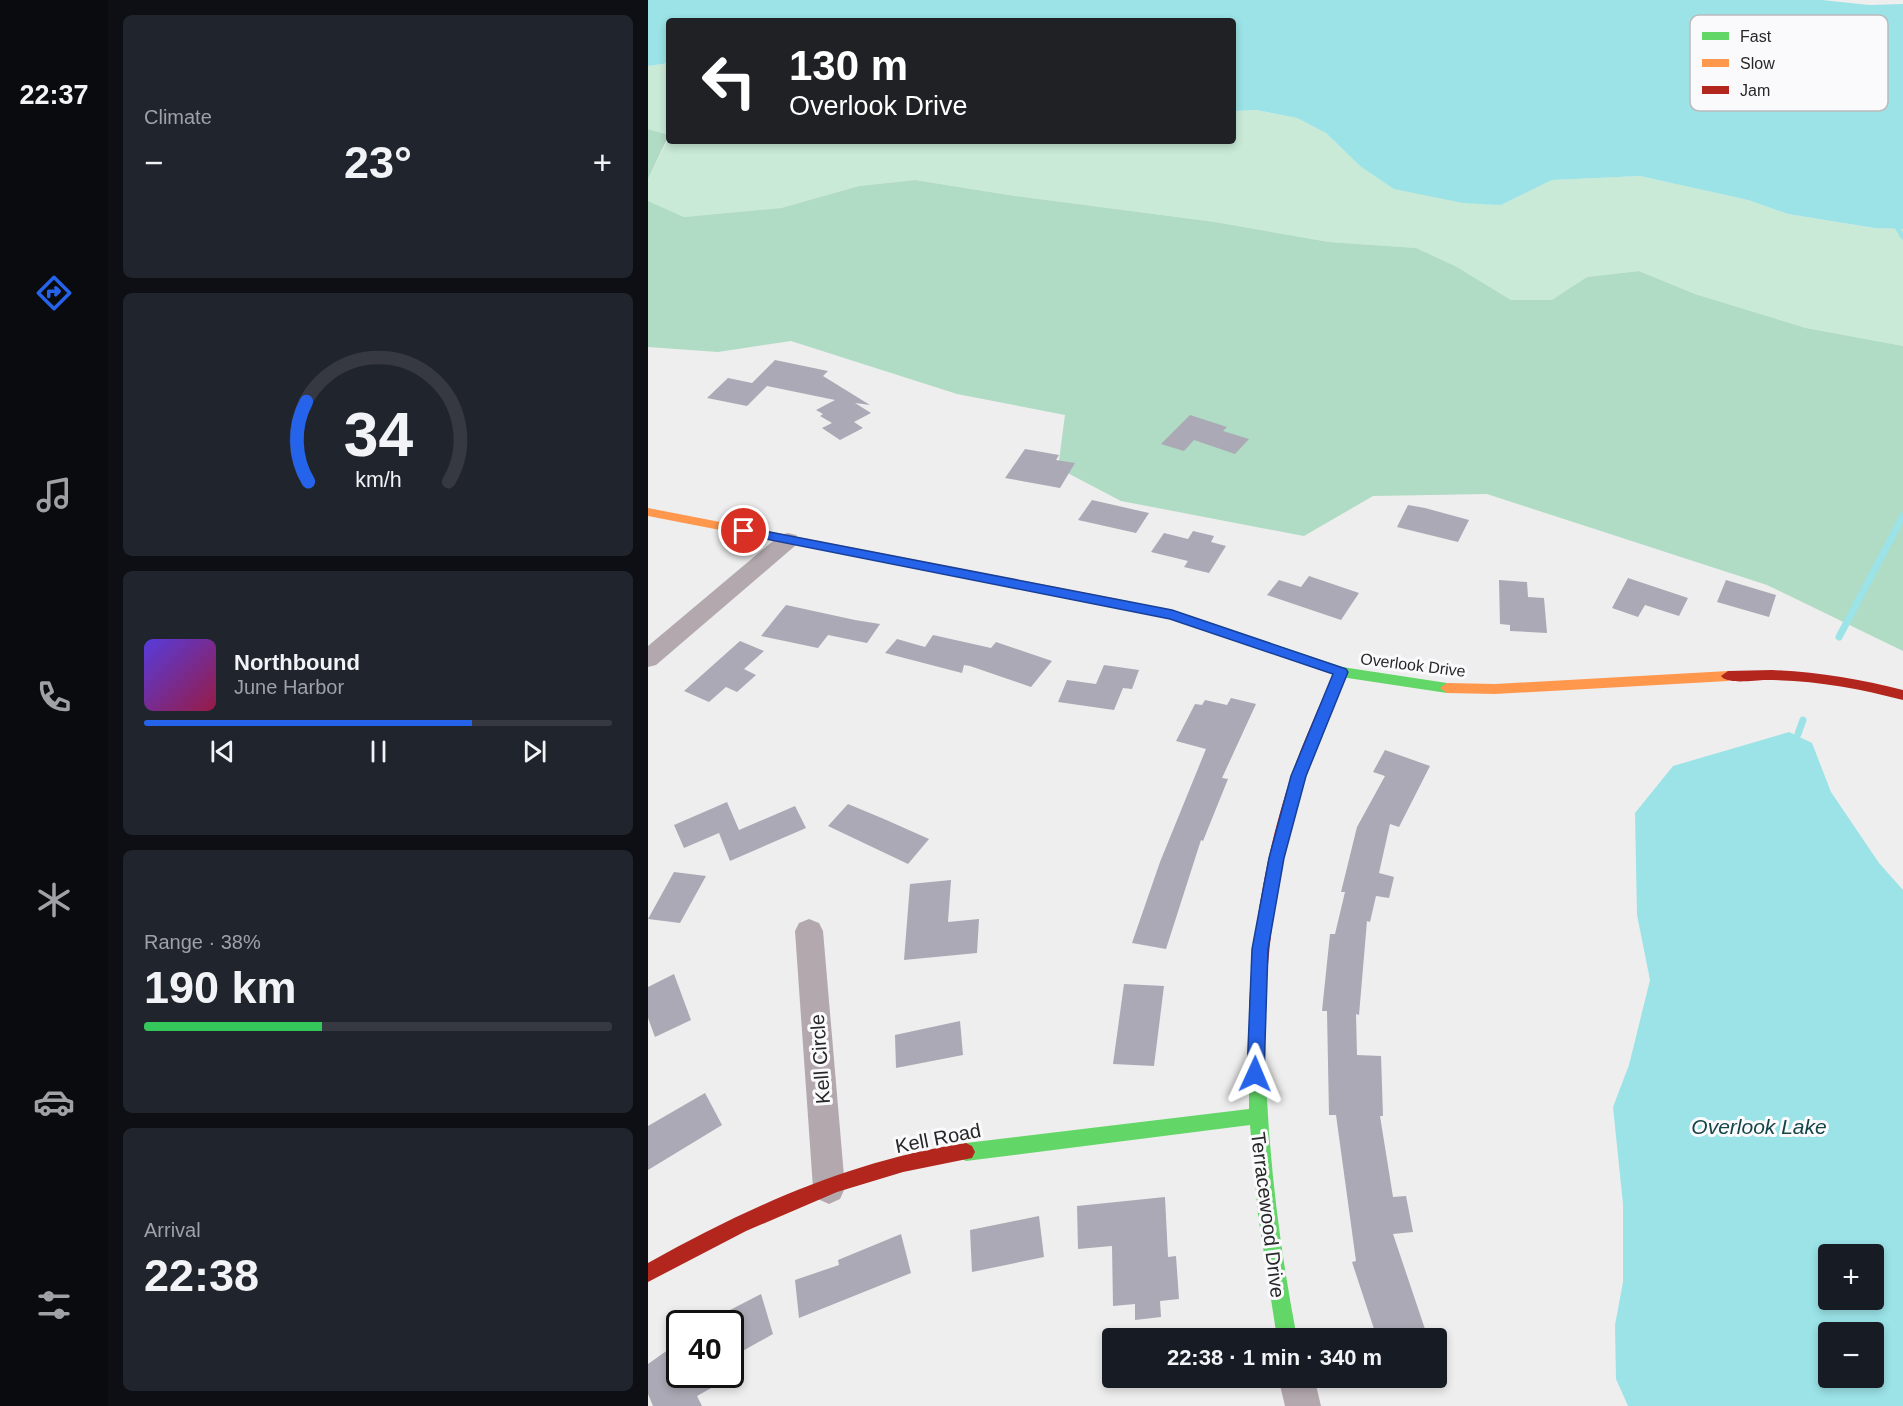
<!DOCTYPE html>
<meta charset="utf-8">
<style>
:root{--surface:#171b24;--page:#20242c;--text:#f1f3f6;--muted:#9ea1a6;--line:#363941;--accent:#2563eb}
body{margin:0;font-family:Helvetica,sans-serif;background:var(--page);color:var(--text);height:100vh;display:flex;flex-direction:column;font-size:22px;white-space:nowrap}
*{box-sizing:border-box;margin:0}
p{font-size:20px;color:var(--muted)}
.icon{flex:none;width:33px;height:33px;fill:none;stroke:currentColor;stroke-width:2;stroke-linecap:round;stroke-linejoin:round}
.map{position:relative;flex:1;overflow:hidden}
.side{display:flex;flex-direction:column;gap:15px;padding:15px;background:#0d0f14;width:540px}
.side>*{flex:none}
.hud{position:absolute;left:18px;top:18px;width:570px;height:126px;border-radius:6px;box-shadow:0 3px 9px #0003;background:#202124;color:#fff;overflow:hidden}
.fabs{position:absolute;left:1170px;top:1244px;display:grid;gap:12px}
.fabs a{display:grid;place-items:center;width:66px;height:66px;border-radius:6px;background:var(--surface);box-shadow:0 3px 9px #0003;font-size:30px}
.speed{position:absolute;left:18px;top:1310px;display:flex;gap:12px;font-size:30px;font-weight:700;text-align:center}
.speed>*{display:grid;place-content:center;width:78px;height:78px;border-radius:50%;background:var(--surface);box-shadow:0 3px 9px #0003;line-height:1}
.speed .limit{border:3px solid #111;border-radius:9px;background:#fff;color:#111}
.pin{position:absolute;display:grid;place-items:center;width:51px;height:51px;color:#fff;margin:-26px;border:3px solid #fff;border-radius:50%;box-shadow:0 2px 6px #0007}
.me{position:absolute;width:66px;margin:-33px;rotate:1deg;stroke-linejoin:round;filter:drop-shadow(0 0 4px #0008)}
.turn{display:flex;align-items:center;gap:21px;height:126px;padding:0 24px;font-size:27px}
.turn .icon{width:78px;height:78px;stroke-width:2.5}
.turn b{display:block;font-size:42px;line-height:51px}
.big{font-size:45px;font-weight:700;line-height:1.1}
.side .widget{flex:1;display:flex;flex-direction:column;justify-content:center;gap:9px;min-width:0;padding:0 21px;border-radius:9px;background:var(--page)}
.side .dial{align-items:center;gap:0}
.dial svg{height:156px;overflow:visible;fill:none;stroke:var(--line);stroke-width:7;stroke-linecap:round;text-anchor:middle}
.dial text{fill:var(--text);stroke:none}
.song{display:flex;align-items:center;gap:18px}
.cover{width:72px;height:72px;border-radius:9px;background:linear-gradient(135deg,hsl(250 70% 55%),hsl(340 70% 35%))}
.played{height:6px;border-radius:3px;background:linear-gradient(90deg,var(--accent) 70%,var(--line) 70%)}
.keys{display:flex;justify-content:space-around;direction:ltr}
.heat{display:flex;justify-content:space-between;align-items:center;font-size:33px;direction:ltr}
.charge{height:9px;border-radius:4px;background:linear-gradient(90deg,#34c759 38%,var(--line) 0)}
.trip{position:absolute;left:454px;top:1328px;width:345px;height:60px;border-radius:6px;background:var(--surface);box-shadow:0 3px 9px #0003;font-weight:700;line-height:60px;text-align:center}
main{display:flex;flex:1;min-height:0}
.tab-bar{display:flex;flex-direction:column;width:108px;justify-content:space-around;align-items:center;background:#090b0e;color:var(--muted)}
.tab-bar .icon{width:42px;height:42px}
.tab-bar .on{color:var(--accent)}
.tab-bar b{font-size:27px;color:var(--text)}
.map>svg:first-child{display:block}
.green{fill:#c9ead7}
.forest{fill:#b0dbc4}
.water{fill:#9be3e7;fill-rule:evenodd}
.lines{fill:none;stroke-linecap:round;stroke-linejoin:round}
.stream-far1{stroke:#9be3e7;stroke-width:5}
.stream{stroke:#9be3e7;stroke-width:7}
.building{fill:#aba9b5}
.street{fill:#b2a8ad;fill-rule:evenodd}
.fast{fill:#63d668;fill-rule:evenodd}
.slow{fill:#ff974d;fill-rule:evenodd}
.jam{fill:#b3261e;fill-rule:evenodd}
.route{fill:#2563eb;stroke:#184099;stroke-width:1.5}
.labels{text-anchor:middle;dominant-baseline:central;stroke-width:6;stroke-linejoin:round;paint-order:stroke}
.street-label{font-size:16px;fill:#272727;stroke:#fafafc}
.near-street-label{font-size:20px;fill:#272727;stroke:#fafafc}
.near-water-label{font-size:21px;font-style:italic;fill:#144547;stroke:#fafafc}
.key{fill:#fafafc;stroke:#bbbbbc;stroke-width:1.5}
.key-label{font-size:16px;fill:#272727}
</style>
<main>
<nav class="tab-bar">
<b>22:37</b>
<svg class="icon on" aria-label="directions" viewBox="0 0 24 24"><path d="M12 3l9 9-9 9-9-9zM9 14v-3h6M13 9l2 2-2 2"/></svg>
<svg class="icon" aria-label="music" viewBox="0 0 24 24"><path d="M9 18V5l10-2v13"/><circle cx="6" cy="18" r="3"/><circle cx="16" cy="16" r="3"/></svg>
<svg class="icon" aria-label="phone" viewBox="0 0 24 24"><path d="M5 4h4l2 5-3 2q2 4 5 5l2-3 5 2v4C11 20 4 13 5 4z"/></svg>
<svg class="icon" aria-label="climate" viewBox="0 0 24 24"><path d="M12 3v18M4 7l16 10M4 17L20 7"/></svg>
<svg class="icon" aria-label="car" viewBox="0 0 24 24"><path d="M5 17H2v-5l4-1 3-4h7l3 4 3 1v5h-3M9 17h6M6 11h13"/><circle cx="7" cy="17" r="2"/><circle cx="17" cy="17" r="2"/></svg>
<svg class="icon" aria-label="filters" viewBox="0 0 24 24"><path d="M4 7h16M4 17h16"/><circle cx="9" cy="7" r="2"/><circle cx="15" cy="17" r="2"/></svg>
</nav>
<section class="side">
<div class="widget"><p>Climate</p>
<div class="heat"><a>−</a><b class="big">23°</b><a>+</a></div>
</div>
<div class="widget dial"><svg viewBox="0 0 100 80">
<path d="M14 69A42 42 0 1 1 86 69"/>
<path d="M14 69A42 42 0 0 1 13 28" stroke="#2563eb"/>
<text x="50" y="56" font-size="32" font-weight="700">34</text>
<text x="50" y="72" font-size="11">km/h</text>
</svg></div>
<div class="widget">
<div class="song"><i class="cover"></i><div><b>Northbound</b><p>June Harbor</p></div></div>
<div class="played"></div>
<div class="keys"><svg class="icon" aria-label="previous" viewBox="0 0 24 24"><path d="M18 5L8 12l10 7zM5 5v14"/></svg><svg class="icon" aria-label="pause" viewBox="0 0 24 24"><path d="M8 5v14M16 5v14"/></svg><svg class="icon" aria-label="next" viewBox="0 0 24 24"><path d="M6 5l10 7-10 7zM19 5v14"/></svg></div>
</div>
<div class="widget"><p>Range · 38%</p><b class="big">190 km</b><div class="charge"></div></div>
<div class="widget"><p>Arrival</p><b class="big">22:38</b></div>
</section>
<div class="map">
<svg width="1255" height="1406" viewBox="0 0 1255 1406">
<rect width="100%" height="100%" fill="#eee"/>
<g class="green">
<polygon points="21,63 21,135 0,129 0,66"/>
<polygon points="608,110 649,118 678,133 712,166 853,205 904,180 992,176 1100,200 1140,214 1225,228 1255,229 1255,346 1158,328 1047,294 991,271 939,277 905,300 863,300 809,267 767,248 681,242 567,222 361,195 267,180 211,186 133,208 36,217 0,201 0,179 21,138 21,141 585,141 585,111"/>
</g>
<g class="forest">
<polygon points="0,129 21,135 0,179"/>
<polygon points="267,180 361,195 567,222 681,242 768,248 809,267 863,300 904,300 939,277 991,271 1047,294 1158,328 1255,346 1255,651 1119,585 839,494 725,496 656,536 473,501 410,468 417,415 309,394 143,341 70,352 0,347 0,201 36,217 133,208 211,186"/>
</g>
<g class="water">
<polygon points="0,0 1174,0 1221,5 1255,4 1255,229 1226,228 1140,214 1100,200 992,176 904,180 853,205 815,203 746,189 712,166 678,133 649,118 608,110 585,111 585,21 21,21 21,63 0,66"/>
<path d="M1141 732 1164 743 1183 792 1231 863 1255 890V1406H980L968 1379 967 1325 975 1282V1204L965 1107 981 1065 1002 980 989 915 987 813 1025 766ZM1180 1254H1226V1299H1180ZM1180 1332H1226V1377H1180Z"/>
</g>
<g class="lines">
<polyline class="stream-far1" points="1247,224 1255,237"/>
<g class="stream">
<polyline points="1191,637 1255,516"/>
<polyline points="1150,734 1155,720"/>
</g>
</g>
<g class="building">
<polygon points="127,360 180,371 175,376 222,405 207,403 223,413 206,422 215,428 192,440 174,428 184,423 172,416 175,414 168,410 187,400 119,386 99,406 59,398 80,378 104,383"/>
<polygon points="542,415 579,427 575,431 601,439 587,454 546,440 536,451 513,444"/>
<polygon points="377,449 411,455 408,460 427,463 412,488 357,478"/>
<polygon points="444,500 501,513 488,533 430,520"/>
<polygon points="760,505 777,508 821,520 810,542 749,527"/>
<polygon points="545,531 566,536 563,542 578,546 561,573 536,567 540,561 503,552 516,533 540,539"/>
<polygon points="661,576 711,593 693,620 619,595 631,580 653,587"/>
<polygon points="980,578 1040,598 1031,616 997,605 990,617 964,608"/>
<polygon points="851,580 879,582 880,597 896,598 899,633 862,631 862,625 852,624"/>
<polygon points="1078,580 1128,595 1121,617 1069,602"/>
<polygon points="138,605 207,620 232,624 219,643 180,635 170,648 113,636"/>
<polygon points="285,635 343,648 348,642 404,661 383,687 322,666 316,665 314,673 237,653 249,639 277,647"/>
<polygon points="92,641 116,651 96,669 108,675 89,692 78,687 61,702 36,691"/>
<polygon points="456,665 491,670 484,689 475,688 466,710 410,702 419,680 448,684"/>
<polygon points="583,698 608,704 574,778 580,779 555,841 553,840 518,949 484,943 512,862 558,749 528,741 547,704 554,705 557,700 579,705"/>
<polygon points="737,750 782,766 751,827 742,824 731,873 746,877 741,898 728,896 722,922 719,921 711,1015 708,1014 709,1055 733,1056 735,1116 732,1116 745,1197 758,1196 765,1232 745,1234 780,1338 729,1338 704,1262 708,1261 688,1115 681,1115 679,1011 674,1011 682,934 687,934 697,892 693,892 709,827 737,776 725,772"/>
<polygon points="79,802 91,830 147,806 158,828 82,861 71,833 36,848 26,825"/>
<polygon points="200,804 236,819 281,839 260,864 180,826"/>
<polygon points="26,872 58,876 32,923 0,919"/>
<polygon points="303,880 300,922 331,919 329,953 256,960 262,884"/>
<polygon points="26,974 43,1020 7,1037 0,1018 0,987"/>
<polygon points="476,984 516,986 506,1066 465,1064"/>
<polygon points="312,1021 315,1055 248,1068 247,1035"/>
<polygon points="57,1093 74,1125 0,1170 0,1126"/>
<polygon points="517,1197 520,1257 528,1256 531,1299 512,1301 513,1317 487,1320 487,1304 465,1306 464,1246 430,1249 429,1206"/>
<polygon points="391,1216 396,1257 324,1272 322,1230"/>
<polygon points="253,1234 263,1273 151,1318 147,1280 191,1265 190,1260"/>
<polygon points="113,1294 125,1334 82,1358 82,1310"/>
<polygon points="24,1347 32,1361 32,1374 88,1374 49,1396 54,1406 5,1406 0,1394 0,1364"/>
</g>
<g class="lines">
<g class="street">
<polygon points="140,533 148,535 151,540 148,545 8,665 0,667 0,646 132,535"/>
<polygon points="161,919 171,923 175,931 197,1188 192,1199 181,1204 170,1199 165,1188 147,931 151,923"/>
<polygon points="630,1377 666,1377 673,1406 637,1406"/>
</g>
<g class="fast">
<polygon points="470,599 528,611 694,667 799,683 806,688 799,693 693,677 522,618 466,606 464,603 466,600"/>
<path d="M609 1002 615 1004 617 1009C616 1120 628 1229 649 1338H629L610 1215 602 1125 318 1161 312 1158 309 1152 312 1146 318 1143 601 1109V1009L603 1004Z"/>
</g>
<g class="slow">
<polygon points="0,508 470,599 476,603 470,607 0,516"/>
<polygon points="1080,671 1087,676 1080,681 847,694 799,693 792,688 799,683 847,684"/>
</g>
<g class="jam">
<path d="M693 667 700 672C686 706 670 739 658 774 632 850 621 929 617 1009L615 1014 609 1016 603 1014 601 1009C605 929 618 850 644 774 656 739 672 706 686 672Z"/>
<path d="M1124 670C1169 672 1212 679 1255 690V700C1210 688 1164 680 1118 680 1106 680 1080 685 1073 676L1080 671Z"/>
<path d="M318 1143 324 1146 327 1152 324 1158 255 1172 189 1192 98 1231 0 1282V1263C100 1207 204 1160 318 1143Z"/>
</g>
</g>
<polygon class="route" points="96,527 524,610 698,669 700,672 658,776 636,858 620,949 616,1074 613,1080 607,1082 601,1080 599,1074 604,949 621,858 643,776 685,674 522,619 92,534 92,528"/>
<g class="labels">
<g class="street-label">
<text transform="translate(765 665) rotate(7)">Overlook Drive</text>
</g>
<g class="near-street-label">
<text transform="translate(172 1059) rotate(-94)">Kell Circle</text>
<text transform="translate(290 1138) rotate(-11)">Kell Road</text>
<text transform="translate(620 1215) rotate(83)">Terracewood Drive</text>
</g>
<g class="near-water-label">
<text x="1111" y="1126">Overlook Lake</text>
</g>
</g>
<rect x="1042" y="15" width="198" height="96" rx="9" class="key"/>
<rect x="1054" y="32" width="27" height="8" fill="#63d668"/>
<rect x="1054" y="59" width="27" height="8" fill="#ff974d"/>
<rect x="1054" y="86" width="27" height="8" fill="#b3261e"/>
<g class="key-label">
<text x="1092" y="42">Fast</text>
<text x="1092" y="69">Slow</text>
<text x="1092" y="96">Jam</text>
</g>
</svg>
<div class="fabs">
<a>+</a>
<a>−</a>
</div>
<div class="speed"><div class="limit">40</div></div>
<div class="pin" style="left:96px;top:531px;background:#d93025"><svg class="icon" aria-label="arrive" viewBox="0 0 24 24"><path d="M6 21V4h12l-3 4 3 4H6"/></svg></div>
<svg class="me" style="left:607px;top:1074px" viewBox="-20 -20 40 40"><path d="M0-17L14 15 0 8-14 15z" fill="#2563eb" stroke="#fff" stroke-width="4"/></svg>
<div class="trip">22:38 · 1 min · 340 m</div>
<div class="hud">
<div class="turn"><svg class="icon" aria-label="left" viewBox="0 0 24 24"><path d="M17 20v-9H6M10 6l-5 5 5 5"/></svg><div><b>130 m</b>Overlook Drive</div></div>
</div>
</div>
</main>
